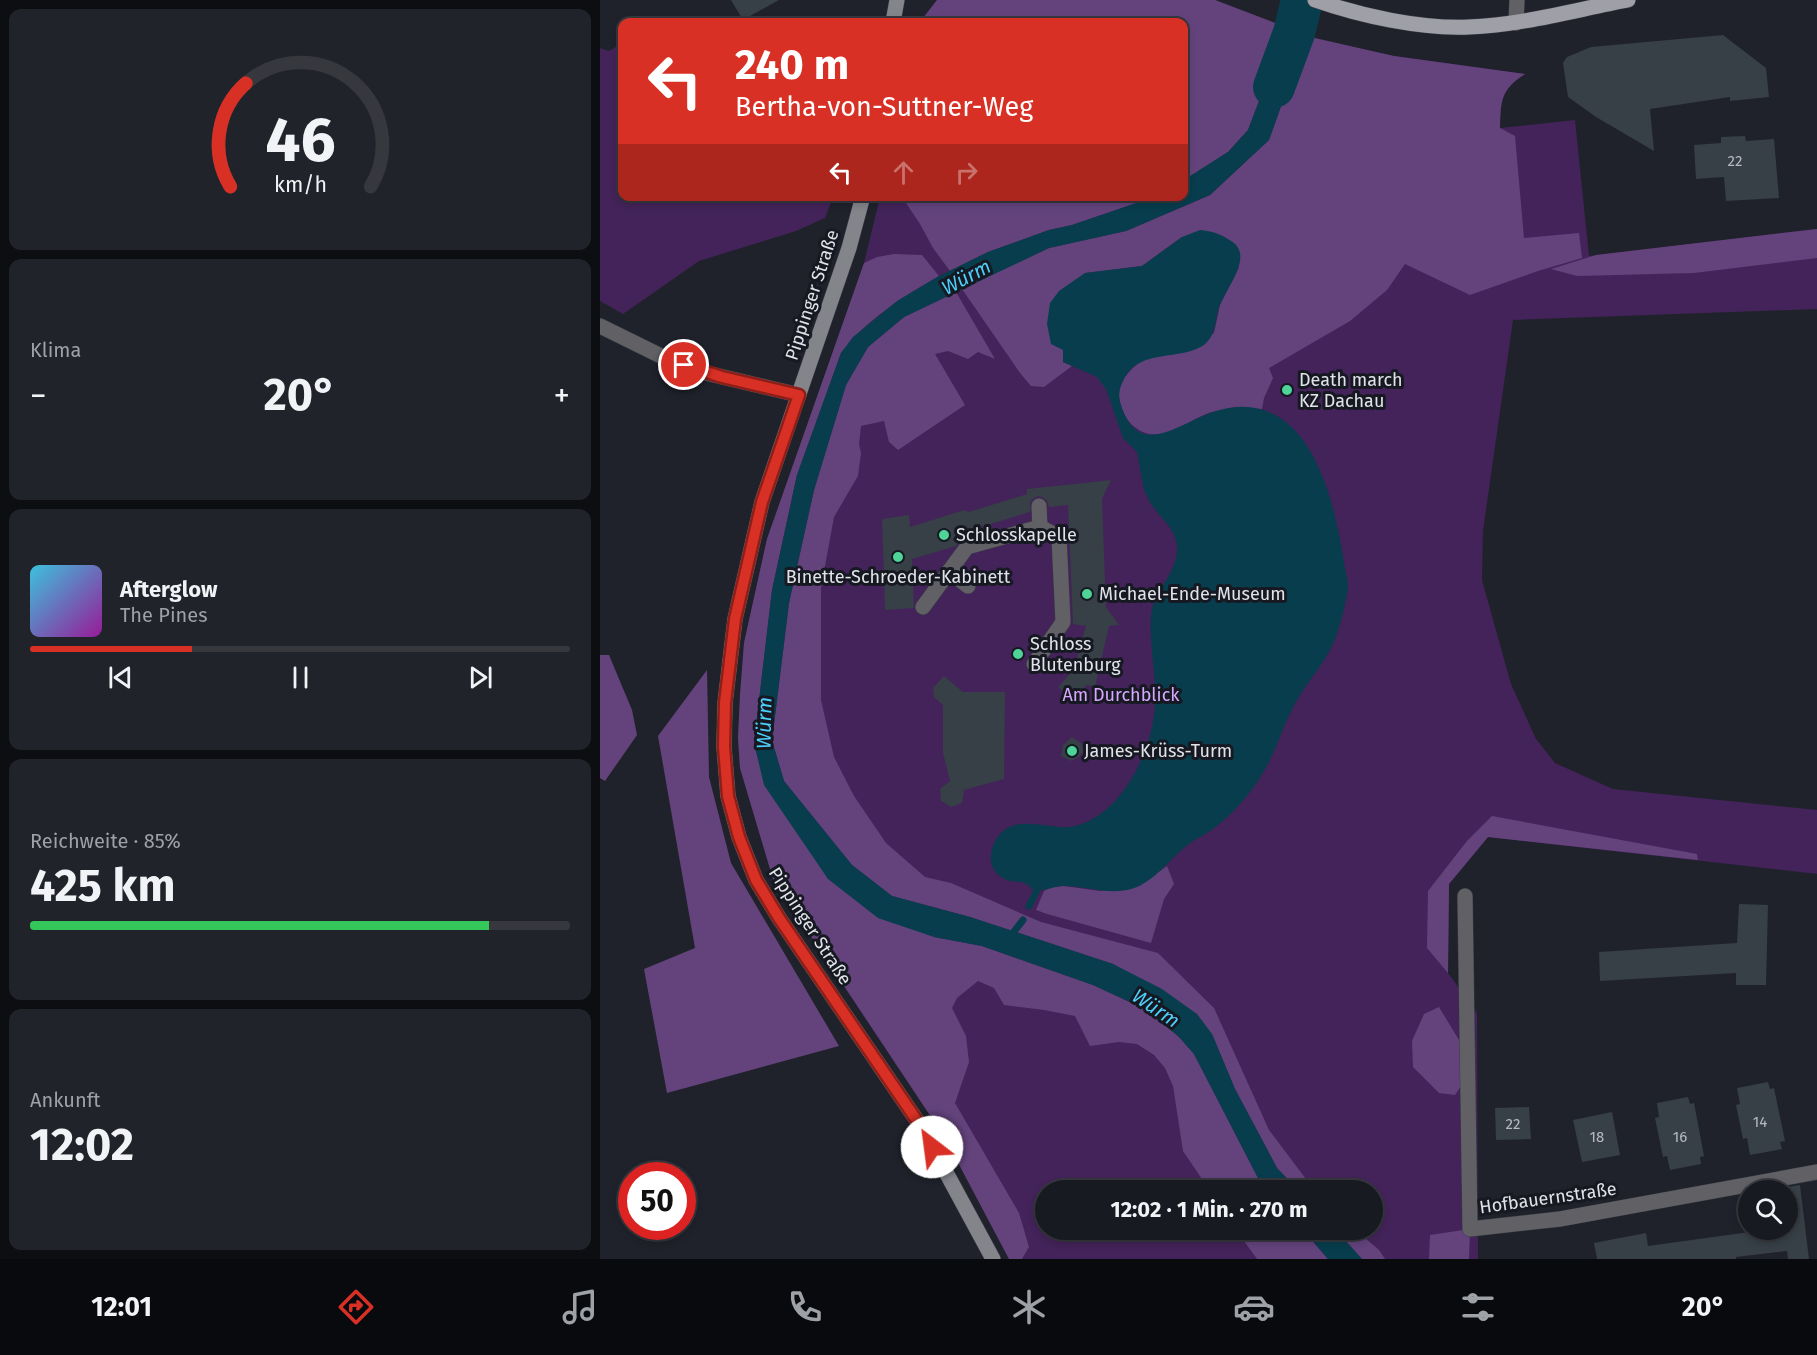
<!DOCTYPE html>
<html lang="de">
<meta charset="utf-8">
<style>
:root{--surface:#171a20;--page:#202329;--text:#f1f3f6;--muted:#9ea1a5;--line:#36383e;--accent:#d93025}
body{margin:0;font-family:"Fira Sans",sans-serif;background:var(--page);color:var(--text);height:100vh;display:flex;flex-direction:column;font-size:22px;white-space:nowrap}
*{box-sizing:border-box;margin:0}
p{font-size:20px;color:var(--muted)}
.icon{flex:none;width:33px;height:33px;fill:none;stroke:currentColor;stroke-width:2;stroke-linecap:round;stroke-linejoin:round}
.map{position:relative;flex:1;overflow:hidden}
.drawer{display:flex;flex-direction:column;gap:9px;padding:9px;background:#0d0e12;width:600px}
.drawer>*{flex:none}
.hud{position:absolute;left:18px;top:18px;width:570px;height:183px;border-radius:12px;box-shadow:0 3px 9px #0003,0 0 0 2px var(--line);background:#d93025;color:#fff;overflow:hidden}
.fabs{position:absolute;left:1138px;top:1180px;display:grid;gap:12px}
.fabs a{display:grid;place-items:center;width:60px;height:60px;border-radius:50%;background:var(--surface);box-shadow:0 3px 9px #0003,0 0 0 2px var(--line);font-size:30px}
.speed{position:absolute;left:18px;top:1162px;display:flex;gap:12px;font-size:30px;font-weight:700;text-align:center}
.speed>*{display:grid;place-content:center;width:78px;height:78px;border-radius:50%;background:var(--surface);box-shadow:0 3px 9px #0003,0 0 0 2px var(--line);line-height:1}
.speed .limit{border:9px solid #d22;background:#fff;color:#111}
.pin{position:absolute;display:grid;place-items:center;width:51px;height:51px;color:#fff;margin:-26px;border:3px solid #fff;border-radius:50%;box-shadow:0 2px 6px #0007}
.me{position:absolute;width:66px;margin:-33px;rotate:330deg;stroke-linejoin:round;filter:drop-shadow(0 0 4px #0008)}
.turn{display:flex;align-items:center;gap:21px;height:126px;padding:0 18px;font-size:27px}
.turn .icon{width:78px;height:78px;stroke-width:2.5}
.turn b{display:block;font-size:42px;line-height:51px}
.lanes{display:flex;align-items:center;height:57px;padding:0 18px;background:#0003;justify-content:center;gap:30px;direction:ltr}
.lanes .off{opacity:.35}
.big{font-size:45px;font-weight:700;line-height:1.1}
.drawer .widget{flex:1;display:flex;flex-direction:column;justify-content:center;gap:9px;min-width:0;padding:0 21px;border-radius:12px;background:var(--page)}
.drawer .dial{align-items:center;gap:0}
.dial svg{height:156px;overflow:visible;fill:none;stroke:var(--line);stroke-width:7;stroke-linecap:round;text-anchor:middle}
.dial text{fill:var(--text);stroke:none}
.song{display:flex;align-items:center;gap:18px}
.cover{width:72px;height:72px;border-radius:9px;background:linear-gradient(135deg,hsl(190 70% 55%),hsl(300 70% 35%))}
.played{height:6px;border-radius:3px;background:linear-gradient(90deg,var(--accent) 30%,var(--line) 30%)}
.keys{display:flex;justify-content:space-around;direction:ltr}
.heat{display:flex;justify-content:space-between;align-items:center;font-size:33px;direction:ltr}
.charge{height:9px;border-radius:4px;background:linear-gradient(90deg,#34c759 85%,var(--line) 0)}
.trip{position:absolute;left:435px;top:1180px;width:348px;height:60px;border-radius:30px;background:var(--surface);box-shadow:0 3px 9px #0003,0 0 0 2px var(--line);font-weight:700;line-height:60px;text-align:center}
.tabs{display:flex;height:96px;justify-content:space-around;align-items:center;background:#090a0d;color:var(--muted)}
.tabs .icon{width:42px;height:42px}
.tabs .current{color:var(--accent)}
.tabs b{font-size:27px;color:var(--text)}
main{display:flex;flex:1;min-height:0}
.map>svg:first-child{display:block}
.green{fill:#432359;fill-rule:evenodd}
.forest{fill:#64437d}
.water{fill:#083d4d}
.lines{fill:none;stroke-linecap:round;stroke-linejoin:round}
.stream{stroke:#083d4d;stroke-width:7}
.river{stroke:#083d4d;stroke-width:42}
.building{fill:#373f47}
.pedestrian-casing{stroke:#3a3d46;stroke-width:16}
.minor-casing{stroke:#3a3d46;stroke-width:16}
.secondary-casing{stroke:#3a3d46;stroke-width:16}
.primary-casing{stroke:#3a3d46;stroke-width:16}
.pedestrian{stroke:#616165;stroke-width:15}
.minor{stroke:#616165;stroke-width:15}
.secondary{stroke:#84848b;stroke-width:15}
.primary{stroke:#9f9fa8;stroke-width:15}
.route-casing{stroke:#8d1f18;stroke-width:15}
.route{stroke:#d93025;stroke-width:10}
.poi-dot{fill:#4ed399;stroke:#161921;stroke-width:2}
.labels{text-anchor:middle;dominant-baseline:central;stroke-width:6;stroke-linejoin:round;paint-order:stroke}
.number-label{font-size:15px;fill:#b6bac0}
.street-label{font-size:18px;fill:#e1e3e9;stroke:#161921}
.poi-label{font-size:18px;fill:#e1e3e9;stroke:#161921;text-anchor:start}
.park-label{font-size:18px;fill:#d8a8fe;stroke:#161921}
.water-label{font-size:20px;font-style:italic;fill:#4ccffb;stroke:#161921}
</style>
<main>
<section class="drawer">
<div class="widget dial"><svg viewBox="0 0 100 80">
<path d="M14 69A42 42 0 1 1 86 69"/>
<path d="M14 69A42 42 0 0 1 22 16" stroke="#d93025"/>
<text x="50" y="56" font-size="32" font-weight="700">46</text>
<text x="50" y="72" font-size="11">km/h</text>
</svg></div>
<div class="widget"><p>Klima</p>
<div class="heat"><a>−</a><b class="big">20°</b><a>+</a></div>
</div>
<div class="widget">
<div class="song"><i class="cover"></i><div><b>Afterglow</b><p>The Pines</p></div></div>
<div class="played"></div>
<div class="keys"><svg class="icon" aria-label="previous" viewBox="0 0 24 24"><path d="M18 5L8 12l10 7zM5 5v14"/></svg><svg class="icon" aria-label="pause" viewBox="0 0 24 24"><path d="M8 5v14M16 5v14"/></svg><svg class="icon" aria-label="next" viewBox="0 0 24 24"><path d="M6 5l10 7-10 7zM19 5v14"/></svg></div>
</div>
<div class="widget"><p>Reichweite · 85%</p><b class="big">425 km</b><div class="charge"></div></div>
<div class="widget"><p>Ankunft</p><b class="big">12:02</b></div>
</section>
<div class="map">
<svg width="1217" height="1259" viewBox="0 0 1217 1259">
<rect width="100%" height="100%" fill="#1f222b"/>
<g class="green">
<path d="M337 0H615L725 42 794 56 925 74C900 90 901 101 900 128L975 120 989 256 1217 229V309L913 320 883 531 882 580 911 684 936 739 955 763 1013 789 1217 810V874L888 837 849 884 848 973 877 1013 878 1259H409L345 1138 173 879 140 768 138 737 144 643 167 539 264 263 280 197 584 196V22H320ZM446 1191H772V1230H446Z"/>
<polygon points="22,43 22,196 233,197 225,218 196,231 99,261 23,314 0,301 0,48 9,51"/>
</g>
<g class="forest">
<polygon points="337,0 615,0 678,24 686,30 648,130 628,152 584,180 584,22 320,22"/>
<path d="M706 36 794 56 925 74C900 90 901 101 900 128L915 136 924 238 979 233 982 258 938 271 870 295 805 264 787 290 750 321 669 368 673 378 664 398 662 409C645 408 629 408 612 412 588 419 561 447 536 428 527 422 520 409 519 397 518 385 526 374 535 366 550 353 570 357 587 351 596 348 606 339 614 333L620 305 639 267 582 237 542 266 485 273 463 350V362L472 366 444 387 431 386 420 373 362 289 449 248 526 231 610 195 669 140Z"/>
<polygon points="302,197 554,197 472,225 449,230 388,252 350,271 333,248 320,224"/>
<polygon points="1217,229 1217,258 1094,273 977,276 951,269 996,255"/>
<path d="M294 254 322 255 339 276C303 297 267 319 241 353L197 475 172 590 154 743 228 879 334 937 382 946 493 985 547 1010 579 1037 594 1054 658 1178 669 1191H610L583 1151 573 1086 565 1068 554 1055 537 1044 519 1042 490 1046 475 1016 444 1010 404 1005 394 988 378 981 357 998 352 1008 366 1036 369 1062 355 1103 419 1213 429 1247 422 1259H409L345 1138 173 879 140 768 138 738 140 694 144 643 167 539 264 263 277 257Z"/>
<polygon points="356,292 395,359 378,352 368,359 348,351 335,354 365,405 298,450 289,442 284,421 261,426 259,444 261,453 258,476 234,517 221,588 221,700 234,757 254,796 286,843 325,877 351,883 441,922 558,953 614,1008 669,1130 715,1191 699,1191 677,1168 635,1089 612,1034 513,964 370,917 292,896 252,865 184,781 172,741 189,603 214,490 246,385 268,347 304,317"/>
<polygon points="0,655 9,655 32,710 37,735 5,781 0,778"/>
<polygon points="107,670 109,777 131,863 239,1046 67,1093 44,969 95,948 58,736"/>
<polygon points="892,816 1097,854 1098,860 888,837 849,884 848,973 827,948 828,891 867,841"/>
<polygon points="567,866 574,884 564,899 551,943 447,914 436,910 444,891 451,887 464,886 500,891 539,886"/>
<polygon points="839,1007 862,1045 861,1086 855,1095 839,1093 813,1067 812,1041 824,1014"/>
<polygon points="870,1229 869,1259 829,1259 830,1235"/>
<polygon points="636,1230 703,1230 728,1259 657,1259"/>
<polygon points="735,1230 756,1230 779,1250 785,1259 762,1259"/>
</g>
<g class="water">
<polygon points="686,30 706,36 669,140 610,195 526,231 449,248 304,317 268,347 246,385 214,490 189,603 172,740 184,781 252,865 292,896 370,917 513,964 562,989 597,1014 612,1034 635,1089 677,1168 699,1191 669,1191 658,1178 594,1054 579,1037 547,1010 493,985 382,946 334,937 278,918 228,879 164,785 154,743 172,590 197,475 241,353 253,337 297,301 339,276 388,252 449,230 472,225 554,197 584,196 584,180 628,152 648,130"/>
<path d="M600 230C612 231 621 234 631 241 655 255 626 288 619 307 615 320 616 336 604 345 578 362 539 347 523 381 519 389 518 396 521 405 538 459 577 425 610 413 666 393 701 424 721 473 733 501 739 532 744 562 745 570 748 579 748 587 748 593 746 598 745 604 742 617 739 631 733 644 724 664 708 681 697 700 683 724 676 753 661 776 648 797 630 817 610 831 603 836 595 839 589 844 571 857 558 878 537 887 513 897 487 886 463 886 454 886 447 891 438 890 425 888 436 888 424 883 419 881 412 882 407 880 399 877 393 871 391 862 390 853 392 846 397 838 414 811 452 832 475 826 491 822 505 812 516 800 539 774 555 734 555 700 556 672 549 644 551 616 553 591 579 572 577 546 575 527 561 519 551 504 548 500 547 495 544 490L537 452 523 438 506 389 497 377 463 362V350L451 344 447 324 450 303 459 291 485 273 542 266 582 237Z"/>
<polygon points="703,1230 736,1230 762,1259 728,1259"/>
</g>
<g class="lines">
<g class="stream">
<polyline points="429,906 437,890"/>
<polyline points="409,938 423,920"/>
</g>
<polyline class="river" points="674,87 694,33 702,0"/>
</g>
<g class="building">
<polygon points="131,0 179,0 143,20"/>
<polygon points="1123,35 1166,68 1169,97 1130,101 1130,97 1050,109 1054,151 996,117 968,97 963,63 967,57 991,47"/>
<polygon points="1145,136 1146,141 1174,139 1179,198 1126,201 1124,177 1096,179 1094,145 1121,143 1121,137"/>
<polygon points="511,480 502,499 506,607 519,625 509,626 495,687 487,685 476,696 468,696 458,687 474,669 486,626 473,624 468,505 449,507 447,501 444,498 439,496 434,498 430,502 430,512 381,527 377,534 364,538 356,546 312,559 314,608 285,610 282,519 309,515 310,527 364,510 369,512 427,494 427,489"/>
<polygon points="344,676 363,692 405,692 404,779 364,790 362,803 351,807 341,801 340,789 350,781 343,753 343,705 334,697 333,688"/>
<polygon points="472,737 482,744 483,752 479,757 471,761 461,756 463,745"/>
<polygon points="1139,904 1168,905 1166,985 1136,985 1136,973 1000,981 999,952 1137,943"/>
<polygon points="1168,1082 1170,1089 1174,1088 1185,1141 1180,1142 1182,1149 1150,1155 1147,1138 1143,1139 1136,1105 1140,1104 1137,1088"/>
<polygon points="1088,1097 1090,1104 1094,1103 1104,1156 1100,1157 1101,1164 1070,1170 1067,1156 1063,1157 1055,1118 1059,1117 1057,1103"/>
<polygon points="929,1107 931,1139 896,1140 895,1108"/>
<polygon points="1012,1112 1020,1155 982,1162 973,1120"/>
<polygon points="1200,1185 1209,1259 1188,1259 1187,1251 1136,1257 1136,1259 997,1259 994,1243 1046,1233 1048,1246 1164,1230 1188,1230 1188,1187"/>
</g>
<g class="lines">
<defs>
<g id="pedestrian">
<polyline points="349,571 368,586"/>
<polyline points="323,607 367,547 440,527 439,506"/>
<polyline points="434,664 463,622 459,537 440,527"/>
</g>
<g id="minor">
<polyline points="916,23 917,0"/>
<polyline points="0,326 63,357 106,373 199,395"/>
<polyline points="865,896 870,1229 960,1219 1217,1172"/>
</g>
<g id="secondary">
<polyline points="293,22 297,0"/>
<polyline points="263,196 249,248 162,502 135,619 125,703 124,747 128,796 139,837 156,880 179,918 322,1128 393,1259"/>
</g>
<path id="primary" d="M715 0C761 16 820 29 869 27 922 25 975 10 1028 0"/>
</defs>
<use href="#pedestrian" class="pedestrian-casing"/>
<use href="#minor" class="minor-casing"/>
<use href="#secondary" class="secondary-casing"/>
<use href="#primary" class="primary-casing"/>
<use href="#pedestrian" class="pedestrian"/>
<use href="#minor" class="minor"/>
<use href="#secondary" class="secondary"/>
<use href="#primary" class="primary"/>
</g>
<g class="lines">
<defs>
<polyline id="route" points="84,365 122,377 199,395 162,502 135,619 125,703 124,747 128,796 139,837 156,880 179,918 322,1128 332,1147"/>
</defs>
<use href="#route" class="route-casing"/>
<use href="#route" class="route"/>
</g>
<g class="poi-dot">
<circle cx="687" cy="390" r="6"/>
<circle cx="344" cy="535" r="6"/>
<circle cx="298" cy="557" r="6"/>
<circle cx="487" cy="594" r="6"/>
<circle cx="418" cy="654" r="6"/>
<circle cx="472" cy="751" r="6"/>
</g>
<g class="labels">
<g class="number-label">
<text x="1135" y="161">22</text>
<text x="1160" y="1122">14</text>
<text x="913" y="1124">22</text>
<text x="997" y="1137">18</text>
<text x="1080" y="1137">16</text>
</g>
<g class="street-label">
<text transform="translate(212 295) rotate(-72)">Pippinger Straße</text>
<text transform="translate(210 926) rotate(57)">Pippinger Straße</text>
<text transform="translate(948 1198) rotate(-8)">Hofbauernstraße</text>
</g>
<g class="poi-label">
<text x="699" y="380">Death march<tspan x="699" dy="21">KZ Dachau</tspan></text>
<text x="356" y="535">Schlosskapelle</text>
<text x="298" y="577" text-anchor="middle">Binette-Schroeder-Kabinett</text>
<text x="499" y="594">Michael-Ende-Museum</text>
<text x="430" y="644">Schloss<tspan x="430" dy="21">Blutenburg</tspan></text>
<text x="484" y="751">James-Krüss-Turm</text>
</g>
<g class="park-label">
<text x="521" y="695">Am Durchblick</text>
</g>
<g class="water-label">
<text transform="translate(366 277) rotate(-28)">Würm</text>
<text transform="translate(164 723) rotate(-89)">Würm</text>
<text transform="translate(556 1008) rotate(34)">Würm</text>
</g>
</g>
</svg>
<div class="fabs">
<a><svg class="icon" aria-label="search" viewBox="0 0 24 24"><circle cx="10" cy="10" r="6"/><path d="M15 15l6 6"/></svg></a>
</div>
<div class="speed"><div class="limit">50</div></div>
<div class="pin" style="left:84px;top:365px;background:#d93025"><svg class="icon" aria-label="arrive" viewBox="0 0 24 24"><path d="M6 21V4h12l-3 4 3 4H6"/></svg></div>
<svg class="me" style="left:332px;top:1147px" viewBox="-20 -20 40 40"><circle r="19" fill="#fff"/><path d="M0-13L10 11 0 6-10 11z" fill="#d93025"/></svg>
<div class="trip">12:02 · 1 Min. · 270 m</div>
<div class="hud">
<div class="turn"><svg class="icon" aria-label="left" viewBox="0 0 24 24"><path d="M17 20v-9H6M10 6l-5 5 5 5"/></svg><div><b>240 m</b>Bertha-von-Suttner-Weg</div></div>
<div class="lanes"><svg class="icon" aria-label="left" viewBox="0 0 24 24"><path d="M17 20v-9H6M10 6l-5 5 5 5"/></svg><svg class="icon off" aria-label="ahead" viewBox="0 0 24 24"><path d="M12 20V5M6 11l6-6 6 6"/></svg><svg class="icon off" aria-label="right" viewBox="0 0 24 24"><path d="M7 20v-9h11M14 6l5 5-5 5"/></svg></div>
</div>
</div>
</main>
<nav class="tabs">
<b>12:01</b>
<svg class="icon current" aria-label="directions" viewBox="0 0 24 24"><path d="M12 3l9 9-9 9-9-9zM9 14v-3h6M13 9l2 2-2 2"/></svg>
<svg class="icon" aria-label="music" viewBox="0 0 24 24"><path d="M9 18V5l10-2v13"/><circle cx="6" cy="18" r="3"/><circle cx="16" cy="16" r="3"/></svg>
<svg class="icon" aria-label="phone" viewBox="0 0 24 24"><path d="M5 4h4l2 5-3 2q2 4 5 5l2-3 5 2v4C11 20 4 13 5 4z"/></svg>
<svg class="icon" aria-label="climate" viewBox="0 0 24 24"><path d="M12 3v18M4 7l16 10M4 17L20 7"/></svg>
<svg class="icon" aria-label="car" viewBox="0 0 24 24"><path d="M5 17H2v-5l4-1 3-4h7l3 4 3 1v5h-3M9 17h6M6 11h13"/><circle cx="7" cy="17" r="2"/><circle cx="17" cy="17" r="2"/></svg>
<svg class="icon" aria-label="filters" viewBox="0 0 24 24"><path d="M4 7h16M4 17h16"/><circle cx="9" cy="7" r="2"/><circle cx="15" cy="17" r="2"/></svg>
<b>20°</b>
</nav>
